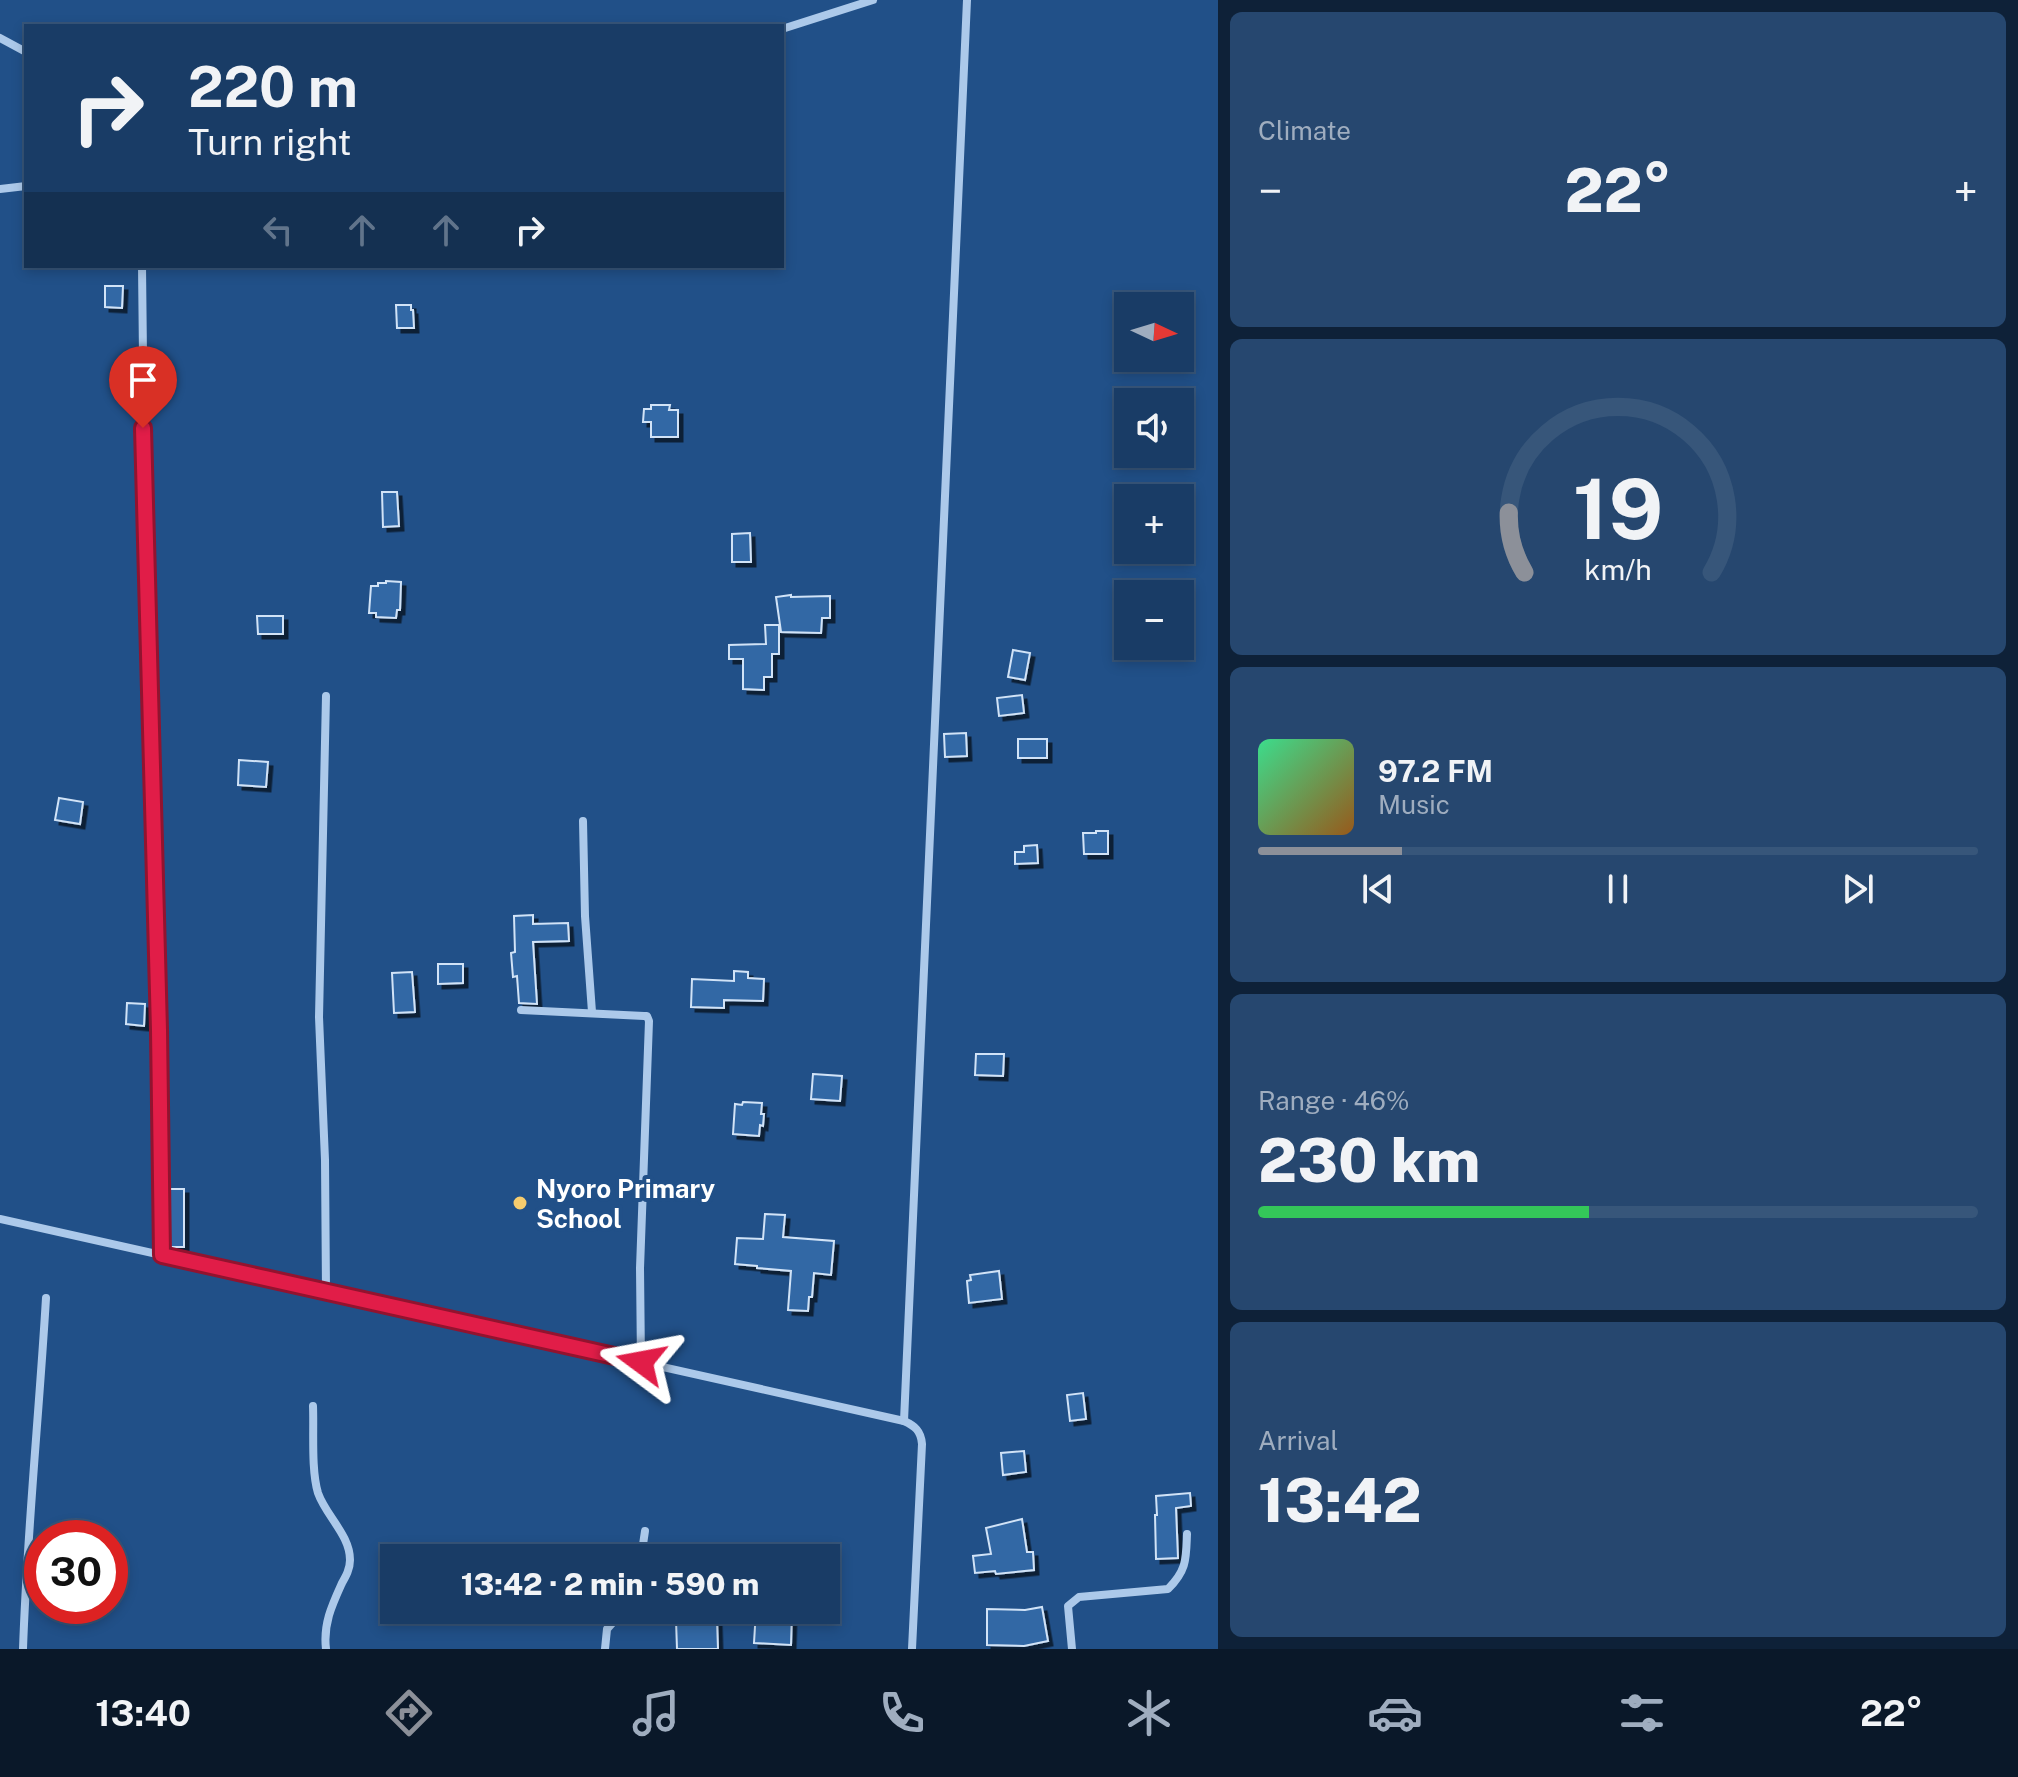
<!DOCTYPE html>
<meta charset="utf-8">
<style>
:root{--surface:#193c66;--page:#26476f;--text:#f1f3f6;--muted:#9fadbf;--line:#37567a;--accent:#8c9099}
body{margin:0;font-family:"Public Sans",sans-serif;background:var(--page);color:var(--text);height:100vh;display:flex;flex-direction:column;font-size:30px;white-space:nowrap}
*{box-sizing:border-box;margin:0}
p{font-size:26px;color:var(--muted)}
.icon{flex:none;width:44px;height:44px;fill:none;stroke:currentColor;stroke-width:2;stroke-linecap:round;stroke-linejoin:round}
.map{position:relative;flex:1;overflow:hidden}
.side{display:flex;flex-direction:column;gap:12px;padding:12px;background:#0e2138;width:800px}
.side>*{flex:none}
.hud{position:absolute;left:24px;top:24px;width:760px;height:244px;border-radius:0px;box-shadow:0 4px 12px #0003,0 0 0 2px var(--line);background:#193c66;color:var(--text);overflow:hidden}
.needle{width:52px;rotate:94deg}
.tools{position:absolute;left:1114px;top:292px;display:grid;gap:16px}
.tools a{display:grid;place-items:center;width:80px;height:80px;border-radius:0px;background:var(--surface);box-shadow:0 4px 12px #0003,0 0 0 2px var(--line);font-size:40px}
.speed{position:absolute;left:24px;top:1520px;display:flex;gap:16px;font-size:40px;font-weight:700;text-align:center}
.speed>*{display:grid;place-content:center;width:104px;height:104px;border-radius:50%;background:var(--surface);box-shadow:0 4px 12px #0003,0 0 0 2px var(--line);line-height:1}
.speed .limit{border:12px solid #d22;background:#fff;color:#111}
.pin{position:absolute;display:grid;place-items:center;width:68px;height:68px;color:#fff;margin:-82px -34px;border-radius:50% 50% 50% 0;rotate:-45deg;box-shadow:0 0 8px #0007}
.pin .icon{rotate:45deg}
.me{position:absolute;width:88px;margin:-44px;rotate:283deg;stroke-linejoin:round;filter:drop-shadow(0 0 6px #0008)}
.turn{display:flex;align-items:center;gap:28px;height:168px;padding:0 32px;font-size:36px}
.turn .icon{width:104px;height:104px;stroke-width:2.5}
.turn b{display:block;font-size:56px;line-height:68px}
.lanes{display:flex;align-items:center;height:76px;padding:0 32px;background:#0003;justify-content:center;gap:40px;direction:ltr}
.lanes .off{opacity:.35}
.big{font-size:60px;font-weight:800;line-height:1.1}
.side .card{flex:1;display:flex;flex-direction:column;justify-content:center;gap:12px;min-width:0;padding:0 28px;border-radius:12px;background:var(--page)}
.side .dial{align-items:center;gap:0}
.dial svg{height:208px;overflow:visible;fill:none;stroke:var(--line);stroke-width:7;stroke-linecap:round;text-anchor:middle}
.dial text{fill:var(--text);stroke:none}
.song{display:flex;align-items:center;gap:24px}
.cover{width:96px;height:96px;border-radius:12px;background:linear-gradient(135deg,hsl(150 70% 55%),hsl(30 70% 35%))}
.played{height:8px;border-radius:4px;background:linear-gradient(90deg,var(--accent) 20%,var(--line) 20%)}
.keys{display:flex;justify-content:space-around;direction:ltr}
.heat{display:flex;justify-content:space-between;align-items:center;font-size:44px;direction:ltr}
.charge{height:12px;border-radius:6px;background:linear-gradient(90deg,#34c759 46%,var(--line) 0)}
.trip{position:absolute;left:380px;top:1544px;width:460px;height:80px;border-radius:0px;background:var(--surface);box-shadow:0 4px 12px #0003,0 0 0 2px var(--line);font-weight:800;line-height:80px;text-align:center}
.tab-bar{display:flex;height:128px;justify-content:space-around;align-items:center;background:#0a1829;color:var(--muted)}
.tab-bar .icon{width:56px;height:56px}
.tab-bar .selected{color:var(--accent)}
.tab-bar b{font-size:36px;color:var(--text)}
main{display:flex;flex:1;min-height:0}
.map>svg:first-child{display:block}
.building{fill:#3167a5;stroke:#d1e3f7;stroke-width:2;filter:url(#shadow)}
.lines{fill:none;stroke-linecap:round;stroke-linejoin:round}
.minor{stroke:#acc9ea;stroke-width:8}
.route-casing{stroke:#92132f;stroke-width:20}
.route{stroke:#e11d48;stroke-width:14}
.poi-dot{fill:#f6cc6e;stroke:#215088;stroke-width:3}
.labels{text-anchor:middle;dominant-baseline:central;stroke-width:8;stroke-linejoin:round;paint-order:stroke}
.poi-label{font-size:26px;font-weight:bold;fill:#fff;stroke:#215088;text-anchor:start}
</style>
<main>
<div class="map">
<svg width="1218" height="1649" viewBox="0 0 1218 1649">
<defs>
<filter id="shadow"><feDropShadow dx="4.5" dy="4.5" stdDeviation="0" flood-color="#0009"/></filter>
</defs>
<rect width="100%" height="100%" fill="#215088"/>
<g class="building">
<polygon points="105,286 123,286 122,308 105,307"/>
<polygon points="396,305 411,305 411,310 413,310 414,328 397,328"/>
<polygon points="651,405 670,405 669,410 678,410 678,437 651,437 651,422 643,422 644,409 651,409"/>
<polygon points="382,492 397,492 399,526 383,527"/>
<polygon points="750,533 751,562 732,562 732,534"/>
<polygon points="386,581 401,582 400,610 397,610 396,618 376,617 376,613 369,613 371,586 378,586 378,583 386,583"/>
<polygon points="791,595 791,597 830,596 830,618 822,618 821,633 781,632 776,597"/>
<polygon points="257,616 283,616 283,634 258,634"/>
<polygon points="765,625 779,625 779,654 772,654 772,677 764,677 764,690 743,689 743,659 729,659 729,645 766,644"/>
<polygon points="1013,650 1030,653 1025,680 1008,677"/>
<polygon points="1022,695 1024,713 999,716 997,698"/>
<polygon points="966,733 967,756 945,757 944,734"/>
<rect x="1018" y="739" width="29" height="19"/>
<polygon points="239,760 268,762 266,787 238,785"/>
<polygon points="59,798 83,802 80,824 55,820"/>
<polygon points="1096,831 1108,831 1108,854 1084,854 1083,833 1096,833"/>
<polygon points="1037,845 1038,863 1015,864 1015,852 1024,852 1024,846"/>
<polygon points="533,915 533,924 568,923 569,941 533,942 537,1004 519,1003 517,976 513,977 511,953 515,952 514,916"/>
<polygon points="438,964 463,964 463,983 438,984"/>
<polygon points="734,971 748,972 748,978 764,979 763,1001 724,1000 724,1008 691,1007 692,979 734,981"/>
<polygon points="412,972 415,1012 394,1013 392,973"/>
<polygon points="127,1003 145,1004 144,1026 126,1024"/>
<polygon points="976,1054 1004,1054 1003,1076 975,1075"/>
<polygon points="813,1074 842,1076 840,1101 811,1099"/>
<polygon points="743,1102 762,1103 761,1114 764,1114 763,1126 760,1125 759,1136 733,1134 735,1104 742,1105"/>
<polygon points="168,1189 184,1189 184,1247 169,1247"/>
<polygon points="765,1214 785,1215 783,1237 834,1241 831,1275 814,1273 812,1297 809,1297 808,1311 788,1310 791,1271 757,1268 757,1266 735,1264 737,1238 763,1239"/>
<polygon points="999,1271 1002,1299 969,1303 967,1281 971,1280 970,1275"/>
<polygon points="1083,1393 1086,1419 1070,1421 1067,1395"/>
<polygon points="1024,1451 1026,1472 1003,1475 1001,1453"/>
<polygon points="1190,1493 1191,1506 1176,1508 1178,1558 1156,1559 1155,1515 1157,1515 1156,1496"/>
<polygon points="1022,1519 1027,1552 1033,1552 1034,1570 996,1574 995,1571 975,1573 973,1556 991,1554 986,1528"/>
<polygon points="1042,1607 1048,1641 1024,1646 987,1645 987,1609 1025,1610"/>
<polygon points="756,1610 792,1610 791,1645 754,1643"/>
<polygon points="717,1619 718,1649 677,1649 676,1620"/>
</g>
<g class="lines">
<g class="minor">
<polyline points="782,29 873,0"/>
<polyline points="0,38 26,52"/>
<polyline points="0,189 26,186"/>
<polyline points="142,266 145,537 160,1060 162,1255"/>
<polyline points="583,821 585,916 592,1012"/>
<polyline points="521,1010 644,1016 647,1016 649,1021 640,1268 641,1362"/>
<path d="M0 1219 904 1421C915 1426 921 1431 922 1444L912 1649"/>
<polyline points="326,1292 325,1160 319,1017 326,696"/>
<path d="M313 1406C314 1431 311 1470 318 1493 326 1516 350 1535 350 1560 350 1569 346 1576 342 1583 332 1605 323 1624 326 1649"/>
<polyline points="904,1421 967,0"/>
<polyline points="641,1558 645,1531"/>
<path d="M23 1649C27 1532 39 1415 46 1298"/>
<polyline points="605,1649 607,1629 624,1610"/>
<path d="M1072 1649 1068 1606 1079 1597 1168 1589C1187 1570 1186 1559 1187 1534"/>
</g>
</g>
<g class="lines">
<defs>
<polyline id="route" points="143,428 159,1030 162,1255 641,1362"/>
</defs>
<use href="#route" class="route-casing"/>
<use href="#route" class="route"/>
</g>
<circle class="poi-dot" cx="520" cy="1203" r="8"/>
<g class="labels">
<g class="poi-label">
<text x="536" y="1188">Nyoro Primary<tspan x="536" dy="30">School</tspan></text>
</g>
</g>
</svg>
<div class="tools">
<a><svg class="needle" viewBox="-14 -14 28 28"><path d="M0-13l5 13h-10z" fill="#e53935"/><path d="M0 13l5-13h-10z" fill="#9fadbf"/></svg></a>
<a><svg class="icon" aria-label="sound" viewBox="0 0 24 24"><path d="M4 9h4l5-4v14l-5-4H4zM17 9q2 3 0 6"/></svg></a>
<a>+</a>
<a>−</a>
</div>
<div class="speed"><div class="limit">30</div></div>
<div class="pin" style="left:143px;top:428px;background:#d93025"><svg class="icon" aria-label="arrive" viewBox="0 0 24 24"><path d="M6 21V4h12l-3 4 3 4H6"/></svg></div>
<svg class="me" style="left:641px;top:1362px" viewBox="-20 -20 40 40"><path d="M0-17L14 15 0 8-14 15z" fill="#e11d48" stroke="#fff" stroke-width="4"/></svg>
<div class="trip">13:42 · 2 min · 590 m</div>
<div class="hud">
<div class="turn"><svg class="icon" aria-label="right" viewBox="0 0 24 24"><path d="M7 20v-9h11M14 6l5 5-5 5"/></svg><div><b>220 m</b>Turn right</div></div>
<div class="lanes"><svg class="icon off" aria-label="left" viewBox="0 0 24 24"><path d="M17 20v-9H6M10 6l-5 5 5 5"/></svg><svg class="icon off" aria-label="ahead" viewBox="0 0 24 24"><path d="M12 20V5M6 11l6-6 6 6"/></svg><svg class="icon off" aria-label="ahead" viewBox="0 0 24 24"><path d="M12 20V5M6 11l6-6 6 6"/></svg><svg class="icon" aria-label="right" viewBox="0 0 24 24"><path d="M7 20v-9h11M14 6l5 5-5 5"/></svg></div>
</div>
</div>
<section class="side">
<div class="card"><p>Climate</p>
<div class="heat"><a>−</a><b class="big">22°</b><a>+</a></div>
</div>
<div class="card dial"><svg viewBox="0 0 100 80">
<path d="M14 69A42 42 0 1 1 86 69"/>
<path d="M14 69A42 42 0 0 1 8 46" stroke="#8c9099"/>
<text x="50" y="56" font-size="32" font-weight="700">19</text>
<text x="50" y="72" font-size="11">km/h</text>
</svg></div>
<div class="card">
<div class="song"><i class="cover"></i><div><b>97.2 FM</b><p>Music</p></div></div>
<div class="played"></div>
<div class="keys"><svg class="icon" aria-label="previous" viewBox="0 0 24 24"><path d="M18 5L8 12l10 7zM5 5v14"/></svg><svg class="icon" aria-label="pause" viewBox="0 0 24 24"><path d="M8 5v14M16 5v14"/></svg><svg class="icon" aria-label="next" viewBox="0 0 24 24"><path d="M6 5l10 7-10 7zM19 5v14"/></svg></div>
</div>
<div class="card"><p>Range · 46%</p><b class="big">230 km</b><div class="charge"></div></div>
<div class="card"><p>Arrival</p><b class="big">13:42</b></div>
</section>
</main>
<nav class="tab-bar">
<b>13:40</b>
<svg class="icon selected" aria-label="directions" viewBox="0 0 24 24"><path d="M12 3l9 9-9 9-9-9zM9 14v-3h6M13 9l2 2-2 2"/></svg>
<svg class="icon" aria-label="music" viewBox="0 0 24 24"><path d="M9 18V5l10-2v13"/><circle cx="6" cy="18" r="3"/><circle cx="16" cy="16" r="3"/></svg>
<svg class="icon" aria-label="phone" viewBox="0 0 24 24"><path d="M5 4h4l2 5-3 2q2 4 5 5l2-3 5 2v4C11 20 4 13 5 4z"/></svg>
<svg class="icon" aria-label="climate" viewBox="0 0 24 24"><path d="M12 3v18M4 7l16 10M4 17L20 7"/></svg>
<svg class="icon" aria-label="car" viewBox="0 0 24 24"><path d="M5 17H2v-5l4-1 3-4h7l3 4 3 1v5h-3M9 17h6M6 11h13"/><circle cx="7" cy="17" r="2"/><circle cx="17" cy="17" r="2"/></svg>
<svg class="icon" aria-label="filters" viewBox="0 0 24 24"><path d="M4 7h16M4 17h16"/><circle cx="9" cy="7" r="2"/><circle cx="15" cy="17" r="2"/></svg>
<b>22°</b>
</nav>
